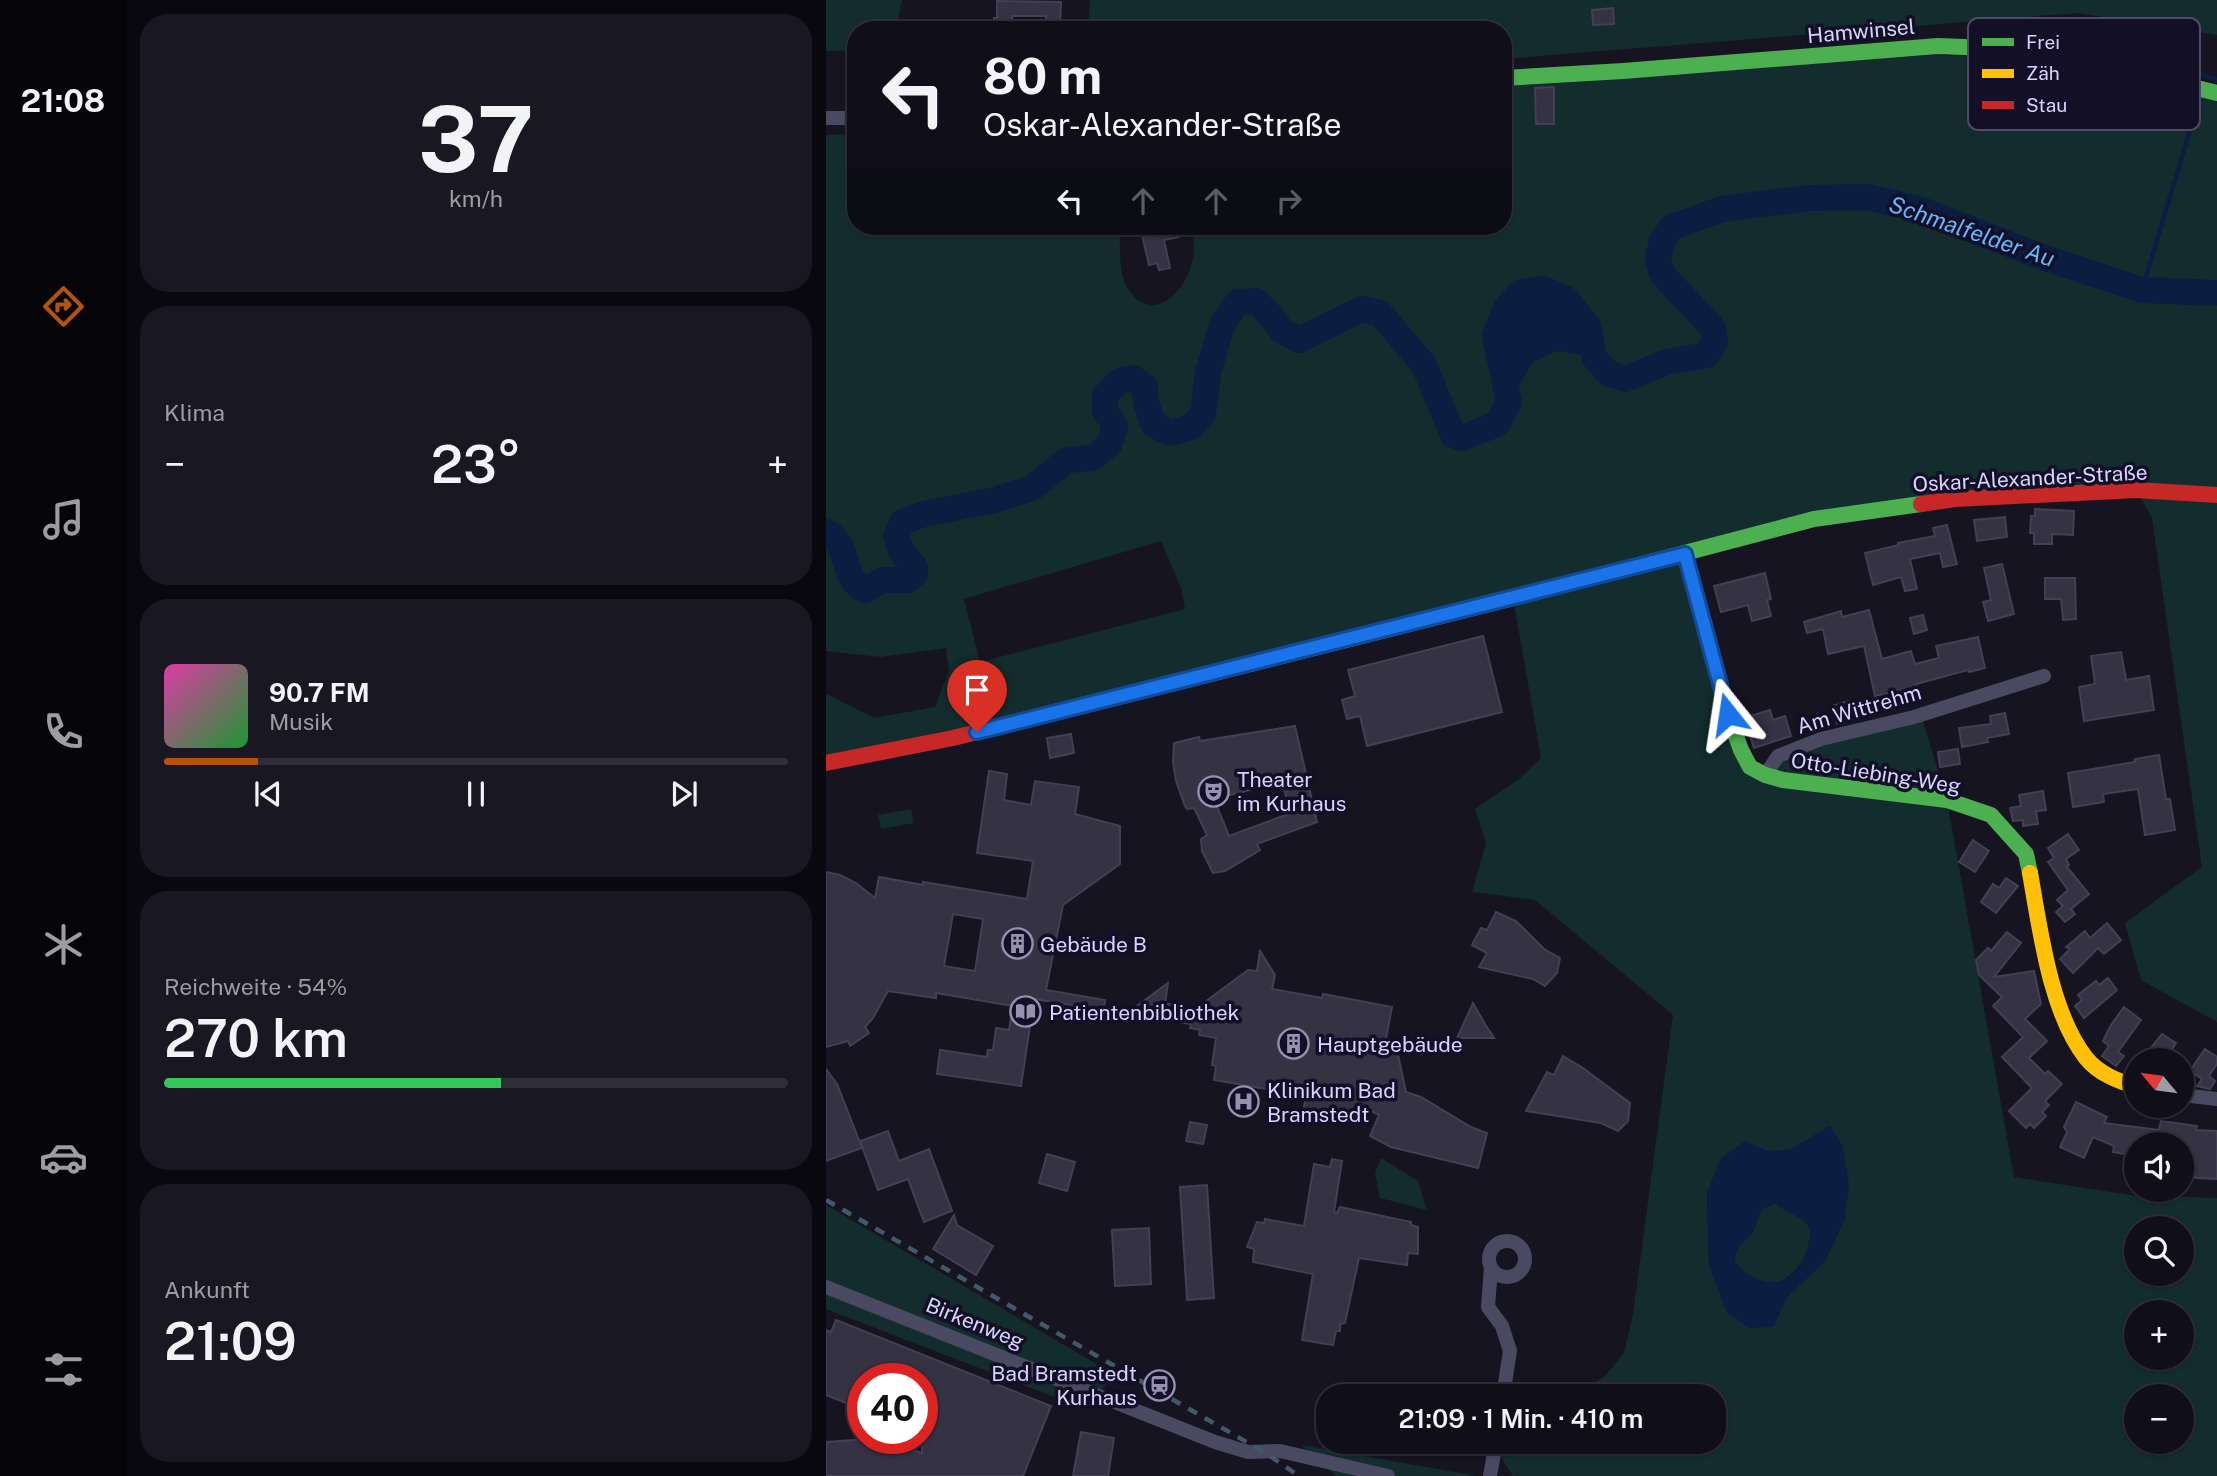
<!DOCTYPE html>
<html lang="de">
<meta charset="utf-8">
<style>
:root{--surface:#100f19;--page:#191822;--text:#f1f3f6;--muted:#9c9ca2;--line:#302f38;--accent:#b45309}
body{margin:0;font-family:"Public Sans",sans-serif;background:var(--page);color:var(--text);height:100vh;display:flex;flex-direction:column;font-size:26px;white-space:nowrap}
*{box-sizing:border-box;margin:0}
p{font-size:23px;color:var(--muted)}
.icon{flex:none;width:38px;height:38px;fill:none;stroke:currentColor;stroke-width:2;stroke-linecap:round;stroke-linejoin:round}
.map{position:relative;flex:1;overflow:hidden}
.sheet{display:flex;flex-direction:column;gap:14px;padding:14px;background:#09080e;width:700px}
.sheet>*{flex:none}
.top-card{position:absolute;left:21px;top:21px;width:665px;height:214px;border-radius:28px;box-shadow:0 2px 5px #0004,0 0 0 2px var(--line);background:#100f19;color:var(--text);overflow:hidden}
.needle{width:46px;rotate:299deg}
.buttons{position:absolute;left:1298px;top:1048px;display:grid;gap:14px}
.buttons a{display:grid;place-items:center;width:70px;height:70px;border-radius:50%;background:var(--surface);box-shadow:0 2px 5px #0004,0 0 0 2px var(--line);font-size:35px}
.speed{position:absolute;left:21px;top:1363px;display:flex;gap:14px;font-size:35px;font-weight:700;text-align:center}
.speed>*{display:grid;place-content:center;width:91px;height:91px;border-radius:50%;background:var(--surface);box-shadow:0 2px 5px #0004,0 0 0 2px var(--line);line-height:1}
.speed .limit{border:10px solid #d22;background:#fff;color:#111}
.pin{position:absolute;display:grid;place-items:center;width:60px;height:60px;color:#fff;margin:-72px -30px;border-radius:50% 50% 50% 0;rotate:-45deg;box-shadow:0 0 7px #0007}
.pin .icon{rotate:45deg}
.me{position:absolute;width:77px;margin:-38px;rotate:345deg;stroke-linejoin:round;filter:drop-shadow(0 0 5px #0008)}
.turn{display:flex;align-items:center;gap:24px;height:147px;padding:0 21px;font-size:32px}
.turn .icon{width:91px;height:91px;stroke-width:2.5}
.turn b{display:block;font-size:49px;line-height:60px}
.lanes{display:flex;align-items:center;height:66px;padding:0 21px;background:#0003;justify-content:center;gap:35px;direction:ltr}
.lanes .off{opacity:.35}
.big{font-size:52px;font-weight:600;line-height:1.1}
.sheet .tile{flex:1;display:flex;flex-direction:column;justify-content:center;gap:10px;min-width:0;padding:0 24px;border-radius:28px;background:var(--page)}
.sheet .dial{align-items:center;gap:0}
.dial b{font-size:91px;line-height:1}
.song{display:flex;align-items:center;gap:21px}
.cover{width:84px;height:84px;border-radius:10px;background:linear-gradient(135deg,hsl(320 70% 55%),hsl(130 70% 35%))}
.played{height:7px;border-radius:4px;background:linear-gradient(90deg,var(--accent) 15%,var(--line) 15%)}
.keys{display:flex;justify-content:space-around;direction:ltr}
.heat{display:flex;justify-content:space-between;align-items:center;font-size:38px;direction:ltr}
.charge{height:10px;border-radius:5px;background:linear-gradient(90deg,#34c759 54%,var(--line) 0)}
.trip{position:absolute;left:490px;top:1384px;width:410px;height:70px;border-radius:28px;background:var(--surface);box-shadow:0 2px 5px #0004,0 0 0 2px var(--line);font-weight:600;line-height:70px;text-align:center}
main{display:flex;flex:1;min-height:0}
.tab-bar{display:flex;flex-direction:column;width:126px;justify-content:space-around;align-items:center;background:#06060a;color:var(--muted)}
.tab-bar .icon{width:49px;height:49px}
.tab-bar .selected{color:var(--accent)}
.tab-bar b{font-size:32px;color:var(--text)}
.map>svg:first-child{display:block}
.green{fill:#132c2d;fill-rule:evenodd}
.water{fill:#0b1e41;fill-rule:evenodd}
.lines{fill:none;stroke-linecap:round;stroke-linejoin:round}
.stream{stroke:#0b1e41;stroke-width:4.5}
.river{stroke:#0b1e41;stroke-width:26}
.building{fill:#343243;stroke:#433f54;stroke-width:2;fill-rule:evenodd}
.street{stroke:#4a4962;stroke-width:14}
.fast{stroke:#4caf50;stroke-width:16}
.slow{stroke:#ffc107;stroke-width:16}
.jam{stroke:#c62828;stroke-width:16}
.rail{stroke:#43596b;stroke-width:4.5;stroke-dasharray:10 9;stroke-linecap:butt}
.route-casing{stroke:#114b97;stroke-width:18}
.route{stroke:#1a73e8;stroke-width:12}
.labels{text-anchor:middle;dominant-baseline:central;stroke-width:7;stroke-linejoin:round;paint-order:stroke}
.street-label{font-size:21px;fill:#d9d4ff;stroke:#130f26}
.poi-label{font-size:21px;fill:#d9d4ff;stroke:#130f26;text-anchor:start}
.water-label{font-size:23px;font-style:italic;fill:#62b6ff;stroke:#130f26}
.key{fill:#130f26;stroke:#4e4a67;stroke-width:2}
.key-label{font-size:19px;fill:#d9d4ff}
</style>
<main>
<nav class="tab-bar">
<b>21:08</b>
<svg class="icon selected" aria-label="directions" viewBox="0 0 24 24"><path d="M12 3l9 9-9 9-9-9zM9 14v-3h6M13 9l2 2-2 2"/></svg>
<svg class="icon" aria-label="music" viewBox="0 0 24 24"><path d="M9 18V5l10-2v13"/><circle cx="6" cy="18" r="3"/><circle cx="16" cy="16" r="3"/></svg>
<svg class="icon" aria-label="phone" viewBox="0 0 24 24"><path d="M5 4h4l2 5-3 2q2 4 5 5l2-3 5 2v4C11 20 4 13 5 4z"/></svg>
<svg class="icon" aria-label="climate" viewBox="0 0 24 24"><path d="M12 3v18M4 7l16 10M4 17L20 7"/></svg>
<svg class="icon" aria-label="car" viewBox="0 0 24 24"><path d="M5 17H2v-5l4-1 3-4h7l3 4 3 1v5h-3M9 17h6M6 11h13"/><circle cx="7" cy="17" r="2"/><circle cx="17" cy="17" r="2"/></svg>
<svg class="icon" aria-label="filters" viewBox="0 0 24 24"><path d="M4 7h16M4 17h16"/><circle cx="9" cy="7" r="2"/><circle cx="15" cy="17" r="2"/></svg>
</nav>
<section class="sheet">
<div class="tile dial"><b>37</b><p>km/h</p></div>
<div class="tile"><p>Klima</p>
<div class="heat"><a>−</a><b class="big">23°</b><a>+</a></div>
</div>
<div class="tile">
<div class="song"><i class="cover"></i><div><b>90.7 FM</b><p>Musik</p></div></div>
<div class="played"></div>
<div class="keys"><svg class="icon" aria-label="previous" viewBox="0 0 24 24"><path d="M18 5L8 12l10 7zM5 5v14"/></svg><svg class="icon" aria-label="pause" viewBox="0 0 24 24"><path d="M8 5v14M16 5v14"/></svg><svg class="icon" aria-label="next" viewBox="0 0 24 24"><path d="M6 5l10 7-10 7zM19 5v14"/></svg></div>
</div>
<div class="tile"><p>Reichweite · 54%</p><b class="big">270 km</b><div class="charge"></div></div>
<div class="tile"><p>Ankunft</p><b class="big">21:09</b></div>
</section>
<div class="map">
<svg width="1391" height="1476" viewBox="0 0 1391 1476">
<rect width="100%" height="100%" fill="#161421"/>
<g class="green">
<polygon points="0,0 76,0 70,30 30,30 30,50 0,51"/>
<polygon points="264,0 1391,0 1391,35 1251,13 677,59 677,30 262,30"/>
<path d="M1109 55 1240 58 1294 70 1391 101V1022L1315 980 1299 923 1376 867 1326 518 1310 490 988 519 852 559 919 771 997 742 1091 719 1097 721 1121 800 1188 1177 1304 1195 1391 1198V1476H687L672 1453 687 1442H887V1396H750L779 1376 798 1353 807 1314 847 1015 709 900 646 892 660 843 649 809 694 778 715 758 687 598 0 763V694L48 718 109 707 123 670 120 648 54 657 0 651V135L30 134V226H294C294 244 292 274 302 289 328 327 362 289 367 258 368 248 368 236 366 226H677V82ZM335 541 355 588 359 609 154 662 138 599ZM1004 1126 1019 1218 999 1261 961 1297 947 1327 883 1265 881 1193 895 1159 919 1142 941 1151 964 1150ZM1311 1228H1356V1274H1311ZM1311 1312H1356V1358H1311ZM1311 1396H1356V1442H1311Z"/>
<polygon points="85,809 88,823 55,829 52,815"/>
<polygon points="555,1158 592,1181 601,1210 554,1198 549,1173"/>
<path d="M950 1203C958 1212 974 1215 981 1224 995 1243 965 1290 938 1283 926 1279 916 1270 908 1261L911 1246 927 1232 935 1209Z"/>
<polygon points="0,1205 291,1376 254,1407 0,1309"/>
<polygon points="476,1445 651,1476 510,1476"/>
</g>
<g class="water">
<polygon points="718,289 740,299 762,326 768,357 731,351 707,362 683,402 669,336 680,308 695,292"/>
<path d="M1004 1126 1017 1146 1023 1184 1019 1218 999 1261 961 1297 947 1327 923 1328 901 1313 883 1265 881 1193 895 1159 919 1141 941 1151 964 1150ZM950 1203C958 1212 974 1215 981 1224 986 1231 984 1237 982 1245 972 1289 936 1293 908 1261 913 1240 917 1247 926 1232 937 1217 927 1208 950 1203Z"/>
</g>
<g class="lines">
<g class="stream">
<polyline points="1310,50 1391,80"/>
<polyline points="1316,290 1373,100"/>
</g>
<path class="river" d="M0 532C25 543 14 579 39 590L57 580H81L89 574V567L75 551 70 536 76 522 98 514 168 500 206 488 241 460 267 458 284 443 289 426 279 411V396L293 381 307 378 319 387 320 402 327 424 344 433 365 427 377 414 382 373 396 324 412 302 430 301 445 316 456 331 473 340 536 309 554 313 598 365 627 435 636 438 671 424 683 402 669 336 680 308 695 292 718 289 740 299 762 326 768 357 782 373 799 379 841 362 881 355 889 341 887 328 836 274 832 258 836 241 846 227 896 209 983 198 1041 197 1096 210 1216 257 1316 290 1391 293"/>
</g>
<g class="building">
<polygon points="171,1 235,2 234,30 220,30 220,16 186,16 186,30 168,30 168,18 171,18"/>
<polygon points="787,8 788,24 767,25 766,10"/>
<polygon points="728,87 728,124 710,124 709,88"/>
<polygon points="314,226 351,226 353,237 338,240 344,268 333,270 331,263 323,265"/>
<polygon points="1209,509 1248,511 1247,535 1226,534 1226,544 1208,544 1208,533 1204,533 1205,516 1209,516"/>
<polygon points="1179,517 1181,537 1151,541 1148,520"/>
<polygon points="1121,525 1131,564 1117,567 1114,553 1084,559 1091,589 1079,591 1075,577 1047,585 1039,553 1073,545 1072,543 1109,536 1107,528"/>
<polygon points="1176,564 1188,614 1162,621 1157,602 1165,600 1158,568"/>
<polygon points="939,573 945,599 941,600 945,616 926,621 922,605 895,612 888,586"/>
<polygon points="1219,578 1249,578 1250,619 1237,620 1235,599 1219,599"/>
<polygon points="1043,610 1056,659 1085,651 1089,664 1113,658 1110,646 1152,637 1159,668 1143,672 1142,670 1090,684 1091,687 1049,696 1038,646 1002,654 997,629 981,633 978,622 1015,611 1016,617"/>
<polygon points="1097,615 1101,630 1088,634 1084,618"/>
<polygon points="657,636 676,712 541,746 534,716 521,719 516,700 529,696 522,670"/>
<polygon points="1295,652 1300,680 1323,676 1328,710 1258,721 1253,687 1269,684 1265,656"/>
<polygon points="1023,701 1028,719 1011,724 1006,706"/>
<polygon points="944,710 947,720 959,716 965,736 928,748 918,718"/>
<polygon points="1179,713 1183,734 1161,738 1162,742 1136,747 1133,728 1165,724 1164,716"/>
<path d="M469 726 491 822 431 844 434 850 399 871 387 873 376 851 375 839 381 835 368 808 361 809 359 806 350 781 347 762 348 743 373 737 374 741ZM456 782 465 813 403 836 388 799Z"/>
<polygon points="245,734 248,753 224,758 221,738"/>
<polygon points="1132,749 1134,764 1114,767 1112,752"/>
<polygon points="1333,755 1340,799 1344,799 1349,830 1319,835 1312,789 1277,794 1278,802 1247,807 1242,773 1309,762 1309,759"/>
<path d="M163 771 181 774 178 800 205 805 209 781 253 787 249 814 294 826V864L237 905 220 990 279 1000 278 1010 208 999 195 1086 111 1074 114 1050 161 1057 162 1050H167L170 1028 183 1030 187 1006 110 993V998L62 991 47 1018 39 1027 43 1033 24 1046 22 1041 0 1047V872L14 875 30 883 49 898 53 877 97 885V882L201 899 207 861 151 853ZM127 914 157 919 149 971 118 966Z"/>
<polygon points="1217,791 1220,810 1210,811 1212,824 1197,826 1197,820 1187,821 1184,808 1195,806 1193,795"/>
<polygon points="1242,834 1253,850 1240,859 1243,865 1241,867 1263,894 1245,909 1249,914 1239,922 1230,912 1237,906 1231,900 1242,890 1222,862 1228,858 1222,848"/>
<polygon points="1147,840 1163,851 1149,872 1133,862"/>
<polygon points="1180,878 1192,886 1170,913 1155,902 1167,884 1173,888"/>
<polygon points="670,912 690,921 718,949 734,958 731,973 719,986 707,979 653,967 661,953 646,945 655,928 661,930"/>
<polygon points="1281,923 1295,940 1278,954 1272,948 1247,973 1234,959 1244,949 1240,947 1259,931 1264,938"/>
<polygon points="1181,932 1195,943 1168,977 1208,971 1215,1004 1199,1019 1221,1041 1203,1058 1219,1074 1222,1071 1236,1084 1219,1101 1223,1105 1216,1112 1220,1116 1208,1128 1204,1124 1200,1128 1183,1111 1206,1088 1176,1057 1197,1037 1167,1006 1176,997 1153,975 1150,960 1162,948 1165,951"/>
<polygon points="434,951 449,975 446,989 496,998 497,994 566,1007 558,1049 570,1045 580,1092 595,1097 645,1127 661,1133 652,1168 565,1147 544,1136 553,1115 534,1105 527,1118 477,1112 480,1096 388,1080 390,1066 386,1065 390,1038 373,1035 374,1030 364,1028 365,1024 300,1014 342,983 339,1004 346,1004 356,1019 422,970 431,971"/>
<polygon points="1282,978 1291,990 1258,1018 1249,1006 1256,1000 1252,995 1270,981 1273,985"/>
<polygon points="647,1003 659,1024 668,1038 631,1038"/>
<polygon points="1298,1007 1315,1020 1292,1052 1298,1056 1290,1066 1276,1056 1283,1046 1277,1041 1285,1025"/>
<polygon points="1336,1034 1350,1043 1341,1057 1346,1060 1315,1060"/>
<polygon points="1379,1049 1391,1057 1391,1064 1383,1076 1389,1081 1384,1089 1371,1086 1376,1079 1364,1071"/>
<polygon points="737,1056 757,1068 804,1103 802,1121 792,1131 775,1123 700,1111 721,1072 728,1075"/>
<polygon points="0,1069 11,1084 36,1148 0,1161"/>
<polygon points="1250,1102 1281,1117 1278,1123 1333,1130 1335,1121 1371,1126 1370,1130 1391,1131 1391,1179 1356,1177 1356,1144 1311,1144 1311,1156 1287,1152 1288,1146 1267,1137 1258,1158 1234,1147 1241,1132 1238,1127"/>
<polygon points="364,1122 381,1125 377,1144 360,1141"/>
<polygon points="62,1131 73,1161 103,1149 126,1211 98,1222 82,1179 52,1190 34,1141"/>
<polygon points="221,1154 249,1162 241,1191 213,1183"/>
<polygon points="506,1159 516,1161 508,1212 511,1213 514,1207 585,1222 585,1225 592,1227 592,1254 582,1253 581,1265 533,1258 519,1323 514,1324 514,1331 510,1331 507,1345 476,1340 487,1274 427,1262 428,1249 421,1247 431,1222 438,1223 439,1219 478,1226 488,1164 504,1167"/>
<polygon points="381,1185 388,1298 361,1300 354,1187"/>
<polygon points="128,1215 131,1225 167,1246 150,1275 107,1249"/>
<polygon points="323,1228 325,1284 289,1286 286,1230"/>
<polygon points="10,1320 225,1406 197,1476 0,1476 0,1442 54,1438 96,1453 96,1379 37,1379 37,1410 0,1395 0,1330 5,1332"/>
<polygon points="255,1432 288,1438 282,1476 247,1476"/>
</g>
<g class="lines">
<g class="street">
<polyline points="0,118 30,118"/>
<polyline points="939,775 952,756 995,739 1088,717 1218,676"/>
<polyline points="1356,1095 1391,1099"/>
<circle cx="681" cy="1259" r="18"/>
<polyline points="665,1268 662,1307 676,1326 684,1351 677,1396"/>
<polyline points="0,1287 389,1442 422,1452 454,1451 562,1476"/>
<polyline points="664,1476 670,1442"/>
</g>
<g class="fast">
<polyline points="677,78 797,71 1112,46 1239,51 1294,62 1363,86 1391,93"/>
<polyline points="859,554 902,714 915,750 924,767 939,775 957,780 1121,800 1165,815 1200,854 1204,873"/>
<polyline points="333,687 687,598 988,519 1095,504"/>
</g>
<path class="slow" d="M1204 873C1214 929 1224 1012 1260 1058 1273 1074 1292 1081 1311 1087"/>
<g class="jam">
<polyline points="1095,504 1129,499 1310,490 1391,495"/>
<polyline points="0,763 127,738 333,687"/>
</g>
<polyline class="rail" points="0,1200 438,1452 473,1476"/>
</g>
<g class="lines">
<defs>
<polyline id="route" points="151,732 859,554 902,714"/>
</defs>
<use href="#route" class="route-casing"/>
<use href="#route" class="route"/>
</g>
<defs>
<symbol id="theatre-ring" viewBox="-11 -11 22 22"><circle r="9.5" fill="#130f26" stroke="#9591b1" stroke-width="1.5"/><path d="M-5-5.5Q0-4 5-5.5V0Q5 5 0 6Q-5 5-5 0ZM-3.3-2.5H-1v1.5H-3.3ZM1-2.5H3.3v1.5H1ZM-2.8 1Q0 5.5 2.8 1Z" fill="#9591b1"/></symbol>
<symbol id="building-ring" viewBox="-11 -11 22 22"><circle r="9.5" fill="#130f26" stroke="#9591b1" stroke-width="1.5"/><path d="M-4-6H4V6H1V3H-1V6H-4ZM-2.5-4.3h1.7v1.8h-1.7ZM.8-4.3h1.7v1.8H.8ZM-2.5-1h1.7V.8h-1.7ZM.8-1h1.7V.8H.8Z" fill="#9591b1"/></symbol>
<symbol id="library-ring" viewBox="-11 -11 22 22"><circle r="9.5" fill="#130f26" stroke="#9591b1" stroke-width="1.5"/><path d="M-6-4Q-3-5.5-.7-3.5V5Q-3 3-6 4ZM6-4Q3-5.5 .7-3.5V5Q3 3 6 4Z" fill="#9591b1"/></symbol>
<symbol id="hospital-ring" viewBox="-11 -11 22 22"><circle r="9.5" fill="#130f26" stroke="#9591b1" stroke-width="1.5"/><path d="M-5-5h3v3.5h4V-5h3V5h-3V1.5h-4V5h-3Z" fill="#9591b1"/></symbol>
<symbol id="station-ring" viewBox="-11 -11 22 22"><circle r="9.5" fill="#130f26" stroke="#9591b1" stroke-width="1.5"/><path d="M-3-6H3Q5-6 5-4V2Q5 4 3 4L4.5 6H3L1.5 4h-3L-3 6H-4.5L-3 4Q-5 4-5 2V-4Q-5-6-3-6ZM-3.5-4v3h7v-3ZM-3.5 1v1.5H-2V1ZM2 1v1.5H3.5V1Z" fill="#9591b1"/></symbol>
</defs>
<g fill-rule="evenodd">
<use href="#theatre-ring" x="370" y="774" width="35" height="35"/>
<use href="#building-ring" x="174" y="926" width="35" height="35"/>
<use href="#library-ring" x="182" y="994" width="35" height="35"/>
<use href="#building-ring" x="450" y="1026" width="35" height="35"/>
<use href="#hospital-ring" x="400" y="1084" width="35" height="35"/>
<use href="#station-ring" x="316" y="1368" width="35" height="35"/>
</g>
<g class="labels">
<g class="street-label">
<text transform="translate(1035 31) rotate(-5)">Hamwinsel</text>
<text transform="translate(1204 478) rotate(-3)">Oskar-Alexander-Straße</text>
<text transform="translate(1033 709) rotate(-16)">Am Wittrehm</text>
<text transform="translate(1050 773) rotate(9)">Otto-Liebing-Weg</text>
<text transform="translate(149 1323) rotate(22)">Birkenweg</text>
</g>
<g class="poi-label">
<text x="411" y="779">Theater<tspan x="411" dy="24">im Kurhaus</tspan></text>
<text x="214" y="944">Gebäude B</text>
<text x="223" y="1012">Patientenbibliothek</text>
<text x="491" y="1044">Hauptgebäude</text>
<text x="441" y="1090">Klinikum Bad<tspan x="441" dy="24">Bramstedt</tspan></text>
<text x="311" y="1373" text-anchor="end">Bad Bramstedt<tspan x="311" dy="24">Kurhaus</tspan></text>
</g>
<g class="water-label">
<text transform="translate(1146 231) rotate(19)">Schmalfelder Au</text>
</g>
</g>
<rect x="1142" y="18" width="232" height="112" rx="10" class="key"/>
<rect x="1156" y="38" width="32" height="8" fill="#4caf50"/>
<rect x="1156" y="69" width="32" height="9" fill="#ffc107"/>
<rect x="1156" y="101" width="32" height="8" fill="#c62828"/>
<g class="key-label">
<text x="1200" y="49">Frei</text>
<text x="1200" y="80">Zäh</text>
<text x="1200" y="112">Stau</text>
</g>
</svg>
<div class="buttons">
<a><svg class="needle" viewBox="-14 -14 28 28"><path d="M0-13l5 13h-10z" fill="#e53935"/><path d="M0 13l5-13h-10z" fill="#9c9ca2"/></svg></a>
<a><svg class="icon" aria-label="sound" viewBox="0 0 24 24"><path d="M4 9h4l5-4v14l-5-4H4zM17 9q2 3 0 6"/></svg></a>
<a><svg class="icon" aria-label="search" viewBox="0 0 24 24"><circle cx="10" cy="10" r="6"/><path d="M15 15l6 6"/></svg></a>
<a>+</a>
<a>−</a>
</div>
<div class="speed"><div class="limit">40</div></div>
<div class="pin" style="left:151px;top:732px;background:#d93025"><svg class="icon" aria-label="arrive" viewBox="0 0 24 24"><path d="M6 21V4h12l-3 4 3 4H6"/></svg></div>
<svg class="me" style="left:902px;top:714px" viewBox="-20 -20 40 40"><path d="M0-17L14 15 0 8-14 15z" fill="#1a73e8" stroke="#fff" stroke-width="4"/></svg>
<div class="trip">21:09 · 1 Min. · 410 m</div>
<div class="top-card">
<div class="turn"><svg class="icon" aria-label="left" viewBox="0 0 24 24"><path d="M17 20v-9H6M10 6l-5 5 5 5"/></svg><div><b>80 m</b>Oskar-Alexander-Straße</div></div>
<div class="lanes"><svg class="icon" aria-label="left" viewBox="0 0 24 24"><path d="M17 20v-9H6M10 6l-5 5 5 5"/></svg><svg class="icon off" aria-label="ahead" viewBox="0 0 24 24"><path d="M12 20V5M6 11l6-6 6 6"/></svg><svg class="icon off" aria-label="ahead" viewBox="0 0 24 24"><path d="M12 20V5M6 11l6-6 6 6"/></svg><svg class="icon off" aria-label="right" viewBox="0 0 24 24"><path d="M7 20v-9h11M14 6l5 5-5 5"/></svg></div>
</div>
</div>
</main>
